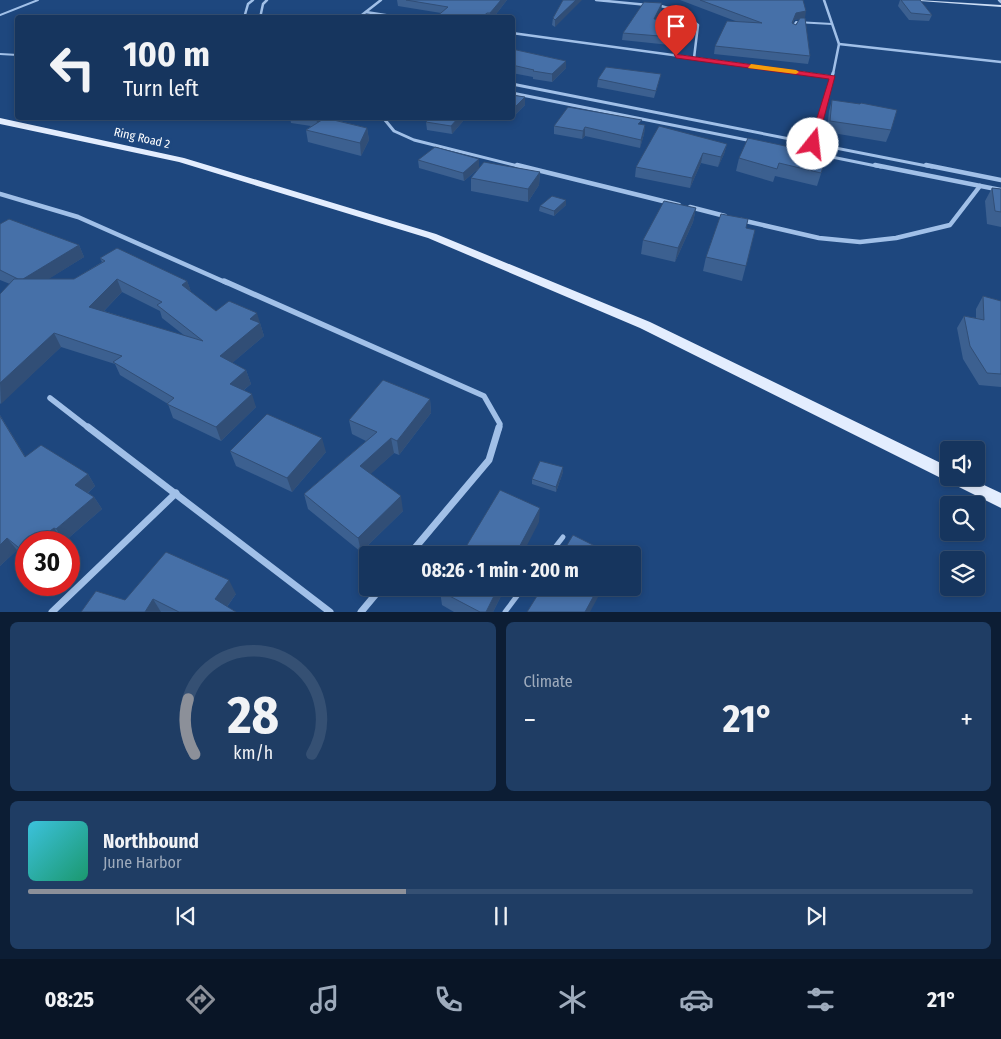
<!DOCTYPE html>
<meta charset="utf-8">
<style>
:root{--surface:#16355e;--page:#1f3d64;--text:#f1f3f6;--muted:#9eabbc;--line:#355073;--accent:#8c9099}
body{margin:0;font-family:"Fira Sans Condensed",sans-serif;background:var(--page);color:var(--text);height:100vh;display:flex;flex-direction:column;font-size:19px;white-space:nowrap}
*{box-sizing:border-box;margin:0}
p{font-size:16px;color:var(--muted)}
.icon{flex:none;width:28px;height:28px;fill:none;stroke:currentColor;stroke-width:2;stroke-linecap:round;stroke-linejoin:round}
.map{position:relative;height:612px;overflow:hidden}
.drawer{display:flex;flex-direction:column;gap:10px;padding:10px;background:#0c1d34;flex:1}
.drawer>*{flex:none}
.top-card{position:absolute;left:15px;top:15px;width:500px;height:105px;border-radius:5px;box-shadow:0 2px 8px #0003,0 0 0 1px var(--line);background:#16355e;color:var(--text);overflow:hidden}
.fabs{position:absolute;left:940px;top:441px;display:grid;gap:10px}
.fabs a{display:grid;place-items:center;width:45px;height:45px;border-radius:5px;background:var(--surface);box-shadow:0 2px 8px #0003,0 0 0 1px var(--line);font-size:25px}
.speed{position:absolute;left:15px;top:531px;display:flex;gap:10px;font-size:25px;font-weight:700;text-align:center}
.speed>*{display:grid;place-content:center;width:65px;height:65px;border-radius:50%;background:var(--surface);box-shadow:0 2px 8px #0003,0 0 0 1px var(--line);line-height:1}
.speed .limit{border:8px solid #d22;background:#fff;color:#111}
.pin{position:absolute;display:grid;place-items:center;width:42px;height:42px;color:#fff;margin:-51px -21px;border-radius:50% 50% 50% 0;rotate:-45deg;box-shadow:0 0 5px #0007}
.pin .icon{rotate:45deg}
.me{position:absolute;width:55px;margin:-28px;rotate:16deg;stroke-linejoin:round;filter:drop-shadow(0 0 4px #0008)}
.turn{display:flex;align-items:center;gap:18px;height:105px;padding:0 25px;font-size:22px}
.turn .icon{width:65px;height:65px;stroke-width:2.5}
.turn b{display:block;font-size:35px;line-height:42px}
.big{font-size:38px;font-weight:700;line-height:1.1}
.drawer .card{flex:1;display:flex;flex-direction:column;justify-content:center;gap:8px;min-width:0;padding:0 18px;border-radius:8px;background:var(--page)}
.drawer .dial{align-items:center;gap:0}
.dial svg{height:130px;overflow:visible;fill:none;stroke:var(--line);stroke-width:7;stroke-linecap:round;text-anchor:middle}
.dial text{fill:var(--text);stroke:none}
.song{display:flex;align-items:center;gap:15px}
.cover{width:60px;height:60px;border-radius:8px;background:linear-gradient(135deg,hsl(190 70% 55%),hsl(160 70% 35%))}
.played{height:5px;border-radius:2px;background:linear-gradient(90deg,var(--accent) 40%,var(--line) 40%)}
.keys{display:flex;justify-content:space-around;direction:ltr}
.heat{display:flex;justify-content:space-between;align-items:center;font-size:28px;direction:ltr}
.drawer .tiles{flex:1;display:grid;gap:10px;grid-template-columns:1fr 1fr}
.card:last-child{grid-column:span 2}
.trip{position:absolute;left:359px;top:546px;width:282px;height:50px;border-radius:5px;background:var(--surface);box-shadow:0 2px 8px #0003,0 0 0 1px var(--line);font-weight:700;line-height:50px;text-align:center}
.tabs{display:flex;height:80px;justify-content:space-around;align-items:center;background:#091526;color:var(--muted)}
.tabs .icon{width:35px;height:35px}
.tabs .active{color:var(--accent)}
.tabs b{font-size:22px;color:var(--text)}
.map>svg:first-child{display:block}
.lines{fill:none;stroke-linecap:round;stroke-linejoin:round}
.lane-far1{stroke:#a1c0e8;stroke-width:2}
.lane{stroke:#a1c0e8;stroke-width:5}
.street-far4{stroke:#a1c0e8;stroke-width:2.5}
.street-far3{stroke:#a1c0e8;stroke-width:3}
.street-far2{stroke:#a1c0e8;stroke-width:4.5}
.street-far1{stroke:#a1c0e8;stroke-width:5.5}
.street{stroke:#a1c0e8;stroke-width:7}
.secondary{fill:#ccdef6;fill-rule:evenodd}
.primary{fill:#e3edfe;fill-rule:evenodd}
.wall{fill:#3c6090;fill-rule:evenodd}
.shaded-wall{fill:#314e76}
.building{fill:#4670a8;stroke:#314e76;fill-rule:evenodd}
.route{fill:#e11d48;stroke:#92132f}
.slow{fill:#f59e0b}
.labels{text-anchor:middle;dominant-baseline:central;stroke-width:5;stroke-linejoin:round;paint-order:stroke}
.far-street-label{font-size:12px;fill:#fff;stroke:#1e477e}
</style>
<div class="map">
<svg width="1001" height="612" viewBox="0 0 1001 612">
<rect width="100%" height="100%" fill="#1e477e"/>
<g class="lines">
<g class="lane-far1">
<polyline points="0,15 38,0"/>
<polyline points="793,27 796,22 832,24"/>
<polyline points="0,54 18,55"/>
</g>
<g class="lane">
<polyline points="549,555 563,537"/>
<polyline points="505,612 523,588"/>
</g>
<g class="street-far4">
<polyline points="596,0 648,5"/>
<polyline points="824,0 839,44 833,74"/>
<polyline points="999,0 1001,2"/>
<polyline points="657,5 680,11 698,25 694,58"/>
<polyline points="366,12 404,18"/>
<polyline points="244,18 248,4 253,0"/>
<polyline points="260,18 263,4 267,0"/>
<polyline points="358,18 381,0"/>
<polyline points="512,33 811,74"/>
<polyline points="839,44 1001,62"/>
</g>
<g class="street-far3">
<polyline points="802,73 832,77"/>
<polyline points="512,84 932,167"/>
<polyline points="512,93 752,141"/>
<polyline points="386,118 385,120 394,131 414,140 522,167"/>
<polyline points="810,153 833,73"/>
<polyline points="822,155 881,167"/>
</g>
<g class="street-far2">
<polyline points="517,165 679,205"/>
<polyline points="875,165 1001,190"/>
<polyline points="926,165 1001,180"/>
<polyline points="0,194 78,217 227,283"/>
<polyline points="690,207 725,216"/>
<polyline points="741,220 819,238 860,242 896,238 950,225 980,186"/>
</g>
<g class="street-far1">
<polyline points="224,281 484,396 500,424 499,429"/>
<polyline points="50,398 90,429"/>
</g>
<g class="street">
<polyline points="88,427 330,612"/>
<polyline points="409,555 489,460 499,427"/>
<polyline points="52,612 176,493"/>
<polyline points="361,612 381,588"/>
</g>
<polygon class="secondary" points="918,0 1001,5 1001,7 920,1"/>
<polygon class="primary" points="0,118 184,158 436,234 650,322 949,467 949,478 969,478 1001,493 1001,508 640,328 428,238 179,162 0,124"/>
</g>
<g class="wall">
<polygon points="397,0 507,0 493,18 435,18 441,13 398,6"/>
<polygon points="563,0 555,27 552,25 553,18"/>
<path d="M680 0H803L805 18 810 56 808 64 714 54 715 46 738 22ZM799 19 796 25 793 23 794 20Z"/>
<polygon points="900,0 920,0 932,15 929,21 909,20 898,6"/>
<polygon points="662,3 661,10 657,19 677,20 676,27 670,45 622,40 623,33"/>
<polygon points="512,49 566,61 566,68 552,82 533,79 533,77 512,73"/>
<polygon points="598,79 659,81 654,98 597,87"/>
<polygon points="525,97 525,105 509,121 490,118 512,118"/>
<polygon points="832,100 891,130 886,142 827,132 829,111"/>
<polygon points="290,118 330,118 328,118 367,128 369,140 361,156 308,142 306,130 311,126 291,123"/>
<polygon points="430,118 464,118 464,120 452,134 427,130 426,122"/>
<polygon points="641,125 645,125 644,134 640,148 585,136 582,139 554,134 554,126"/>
<polygon points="727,144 724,154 718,167 701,163 690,188 635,177 636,167"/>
<polygon points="827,155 817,186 775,176 773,182 736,171 739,158"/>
<polygon points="418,160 479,167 540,172 539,185 528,202 471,191 471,178 478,169 464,181 419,168"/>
<polygon points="992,188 1001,189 1001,227 987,224 985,201"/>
<polygon points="566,205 554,216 539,211 540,206"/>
<polygon points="696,208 693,222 675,262 641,254 643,240"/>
<path d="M0 224 79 245 84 257 48 279H74L102 262 100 258 187 281 191 292 216 311 260 323 264 336 232 363 246 370 251 384 244 390 256 407 221 441 173 418 168 404 120 375 115 364 61 347 0 404V294L10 284 0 280ZM122 292 160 311 162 318 185 336 104 311Z"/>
<polygon points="746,228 755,230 742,281 703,271 706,257"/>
<polygon points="983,296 1001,301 1001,387 979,385 963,359 957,328 964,316 976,318 976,309"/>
<polygon points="430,399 431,413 399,455 394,453 370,474 403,511 361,552 308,509 304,494 366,441 352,434 349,420"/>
<polygon points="0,415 25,456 88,474 95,486 88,493 94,497 102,509 65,541 62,539 26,542 26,557 17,550 0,566"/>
<polygon points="230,451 326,452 292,492 236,466"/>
<polygon points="563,467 563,472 556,492 532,484 532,479"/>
<polygon points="442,588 505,588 493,612 454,612 442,605 440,591"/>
<polygon points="236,594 227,607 236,612 81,612 125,600"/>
</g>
<g class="shaded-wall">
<polygon points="501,0 507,0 493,18 490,18 490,13"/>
<polygon points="576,0 582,0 555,27 555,20"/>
<polygon points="662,3 661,10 653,26 654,19"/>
<polygon points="806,11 805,18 794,20 790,30 796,13"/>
<polygon points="487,13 487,18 481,18"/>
<polygon points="677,20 676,27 670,45 671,37"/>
<polygon points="566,61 566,68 552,82 552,74"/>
<polygon points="525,97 525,105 509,121 509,118 512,118 512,110"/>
<polygon points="316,118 330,118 318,128"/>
<polygon points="458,118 464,118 464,120 452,134 451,126"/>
<polygon points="645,125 644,134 640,148 641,140"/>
<polygon points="585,127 585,136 582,139 583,131"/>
<polygon points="367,128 369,140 361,156 360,143"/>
<polygon points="727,144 724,154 718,167 721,157"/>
<polygon points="703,153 701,163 690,188 692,178"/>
<polygon points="479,159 479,168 464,181 463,173"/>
<polygon points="540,172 539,185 528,202 528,189"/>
<polygon points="566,200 566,205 554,216 554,211"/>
<polygon points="696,208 693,222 675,262 678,248"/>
<polygon points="79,245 84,257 28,292 21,280"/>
<polygon points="117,279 122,292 95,320 89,307"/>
<polygon points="187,281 192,294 182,285"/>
<polygon points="257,313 264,336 224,370 220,356 250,319"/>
<polygon points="54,333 61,347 1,404 0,383"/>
<polygon points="246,370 251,384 235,397 230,384"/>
<polygon points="252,394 256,407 221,441 216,427"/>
<polygon points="430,399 431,413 399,455 397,441"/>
<polygon points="0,415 33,469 25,457"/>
<polygon points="322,438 326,452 292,492 287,478"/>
<polygon points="391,438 394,453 363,481 360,466"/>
<polygon points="563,467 563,472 556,492 556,487"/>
<polygon points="88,474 95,486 83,497 75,485"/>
<polygon points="401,496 403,511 361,552 358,538"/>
<polygon points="94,497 102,509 65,541 56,529"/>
<polygon points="540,508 539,522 522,555 515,555"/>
<polygon points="54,528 62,539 58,542 35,542"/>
<polygon points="7,538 17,550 0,566 0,545"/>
<polygon points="229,580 236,594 223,612 215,599"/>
<polygon points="498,588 505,588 493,612 486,612"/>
<polygon points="598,588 603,588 590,612 585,612"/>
<polygon points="153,599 161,612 145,612"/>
</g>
<g class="building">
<polygon points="406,0 501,0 490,13 487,13 481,18 435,18 448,7"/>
<polygon points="563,0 576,0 555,20 553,18"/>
<polygon points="700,0 803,0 806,11 796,13 792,23 796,25 800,18 805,18 810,56 715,46 727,21 762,23"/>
<polygon points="901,0 920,0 932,15 911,13"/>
<polygon points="644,2 662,3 654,19 677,20 671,37 623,33"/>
<polygon points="512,49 566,61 552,74 533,71 534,70 512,65"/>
<polygon points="606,67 661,74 656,91 598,79"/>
<polygon points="512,95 525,97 512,110"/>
<polygon points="832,100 860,104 861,103 897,110 891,130 830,121"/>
<polygon points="568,107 642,120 638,124 645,125 641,140 585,127 583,131 554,126"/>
<polygon points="325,118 367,128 360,143 306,130"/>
<polygon points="430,118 458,118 451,126 426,122"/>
<polygon points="659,126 727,144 721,157 703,153 692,178 636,167"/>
<polygon points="748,138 827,155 821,173 779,163 777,169 739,158"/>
<polygon points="435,147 479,159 463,173 418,160"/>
<polygon points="484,162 540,172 528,189 471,178"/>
<polygon points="992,188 1001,189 1001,212 995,211"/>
<polygon points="552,196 566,200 554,211 540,206"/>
<polygon points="664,201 696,208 678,248 643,240"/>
<polygon points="721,214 748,219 746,228 755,230 746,266 706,257"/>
<polygon points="9,219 79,245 23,279 18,279 0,270 0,224"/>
<path d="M117 248 187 281 182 285 216 311 229 301 257 313 250 319 260 323 220 356 246 370 230 384 252 394 216 427 167 404 174 398 113 362 122 356 54 333 0 383V294L14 279H74L105 261 100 258ZM117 279 162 302 157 305 203 341 89 307Z"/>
<polygon points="983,296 1001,301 1001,374 987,373 970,346 964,316 984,320"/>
<polygon points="383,380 430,399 397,441 391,438 360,466 401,496 358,538 304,494 377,432 349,420"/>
<polygon points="267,414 322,438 287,478 230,451"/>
<polygon points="0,416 25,457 41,445 88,474 75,485 94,497 56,529 54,528 35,542 26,542 26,550 24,552 7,538 0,545"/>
<polygon points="540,461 563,467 556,487 532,479"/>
<polygon points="500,490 540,508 515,555 461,555"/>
<polygon points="573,535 613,555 561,555"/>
<polygon points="166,552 229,580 215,599 236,612 179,612 153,599 145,612 81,612 96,591 125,600"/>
<polygon points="442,588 498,588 486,612 480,612 440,591"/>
<polygon points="542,588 598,588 585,612 527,612"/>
</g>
<polygon class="route" points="674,54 835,76 817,144 813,147 809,144 829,79 676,58"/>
<polygon class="slow" points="751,64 796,70 799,72 796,74 748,68"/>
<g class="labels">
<g class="far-street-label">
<text transform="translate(142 138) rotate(13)">Ring Road 2</text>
</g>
</g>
</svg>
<div class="fabs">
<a><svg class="icon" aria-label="sound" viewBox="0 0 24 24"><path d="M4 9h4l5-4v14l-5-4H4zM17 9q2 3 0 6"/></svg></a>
<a><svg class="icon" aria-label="search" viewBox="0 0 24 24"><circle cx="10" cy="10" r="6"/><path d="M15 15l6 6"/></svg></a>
<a><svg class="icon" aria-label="layers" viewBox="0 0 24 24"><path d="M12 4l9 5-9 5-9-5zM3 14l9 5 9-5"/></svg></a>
</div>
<div class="speed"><div class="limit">30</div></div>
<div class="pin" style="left:676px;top:56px;background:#d93025"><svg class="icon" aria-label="arrive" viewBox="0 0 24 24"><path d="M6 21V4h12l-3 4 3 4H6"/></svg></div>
<svg class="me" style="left:813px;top:144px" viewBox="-20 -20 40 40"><circle r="19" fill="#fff"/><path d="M0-13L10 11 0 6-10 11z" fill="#e11d48"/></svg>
<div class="trip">08:26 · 1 min · 200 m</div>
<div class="top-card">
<div class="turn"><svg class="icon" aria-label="left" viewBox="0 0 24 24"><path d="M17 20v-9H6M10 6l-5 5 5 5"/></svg><div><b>100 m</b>Turn left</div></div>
</div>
</div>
<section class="drawer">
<div class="tiles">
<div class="card dial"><svg viewBox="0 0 100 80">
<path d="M14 69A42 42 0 1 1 86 69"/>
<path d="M14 69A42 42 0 0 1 10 35" stroke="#8c9099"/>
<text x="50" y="56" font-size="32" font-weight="700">28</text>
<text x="50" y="72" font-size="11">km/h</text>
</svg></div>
<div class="card"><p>Climate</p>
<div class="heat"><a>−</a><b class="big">21°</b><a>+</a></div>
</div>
<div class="card">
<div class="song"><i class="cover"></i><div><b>Northbound</b><p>June Harbor</p></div></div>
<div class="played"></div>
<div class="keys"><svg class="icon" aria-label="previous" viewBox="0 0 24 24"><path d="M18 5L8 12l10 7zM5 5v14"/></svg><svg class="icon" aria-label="pause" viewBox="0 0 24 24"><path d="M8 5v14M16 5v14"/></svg><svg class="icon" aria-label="next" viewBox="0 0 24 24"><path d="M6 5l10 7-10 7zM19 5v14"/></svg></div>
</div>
</div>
</section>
<nav class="tabs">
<b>08:25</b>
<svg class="icon active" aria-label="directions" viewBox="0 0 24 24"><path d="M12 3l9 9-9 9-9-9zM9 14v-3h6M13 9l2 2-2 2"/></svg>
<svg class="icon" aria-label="music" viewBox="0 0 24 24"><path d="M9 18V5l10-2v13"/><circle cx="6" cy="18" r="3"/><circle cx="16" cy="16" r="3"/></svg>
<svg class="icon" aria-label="phone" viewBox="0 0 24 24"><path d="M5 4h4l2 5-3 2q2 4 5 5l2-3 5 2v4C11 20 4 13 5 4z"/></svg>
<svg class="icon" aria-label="climate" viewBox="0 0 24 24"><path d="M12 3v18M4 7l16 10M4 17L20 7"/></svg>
<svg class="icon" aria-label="car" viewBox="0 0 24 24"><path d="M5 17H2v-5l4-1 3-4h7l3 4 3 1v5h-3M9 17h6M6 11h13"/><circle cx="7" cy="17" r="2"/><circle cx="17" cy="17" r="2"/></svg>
<svg class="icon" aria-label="filters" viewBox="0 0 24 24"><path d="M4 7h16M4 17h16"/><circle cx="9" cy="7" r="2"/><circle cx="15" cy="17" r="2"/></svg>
<b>21°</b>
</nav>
